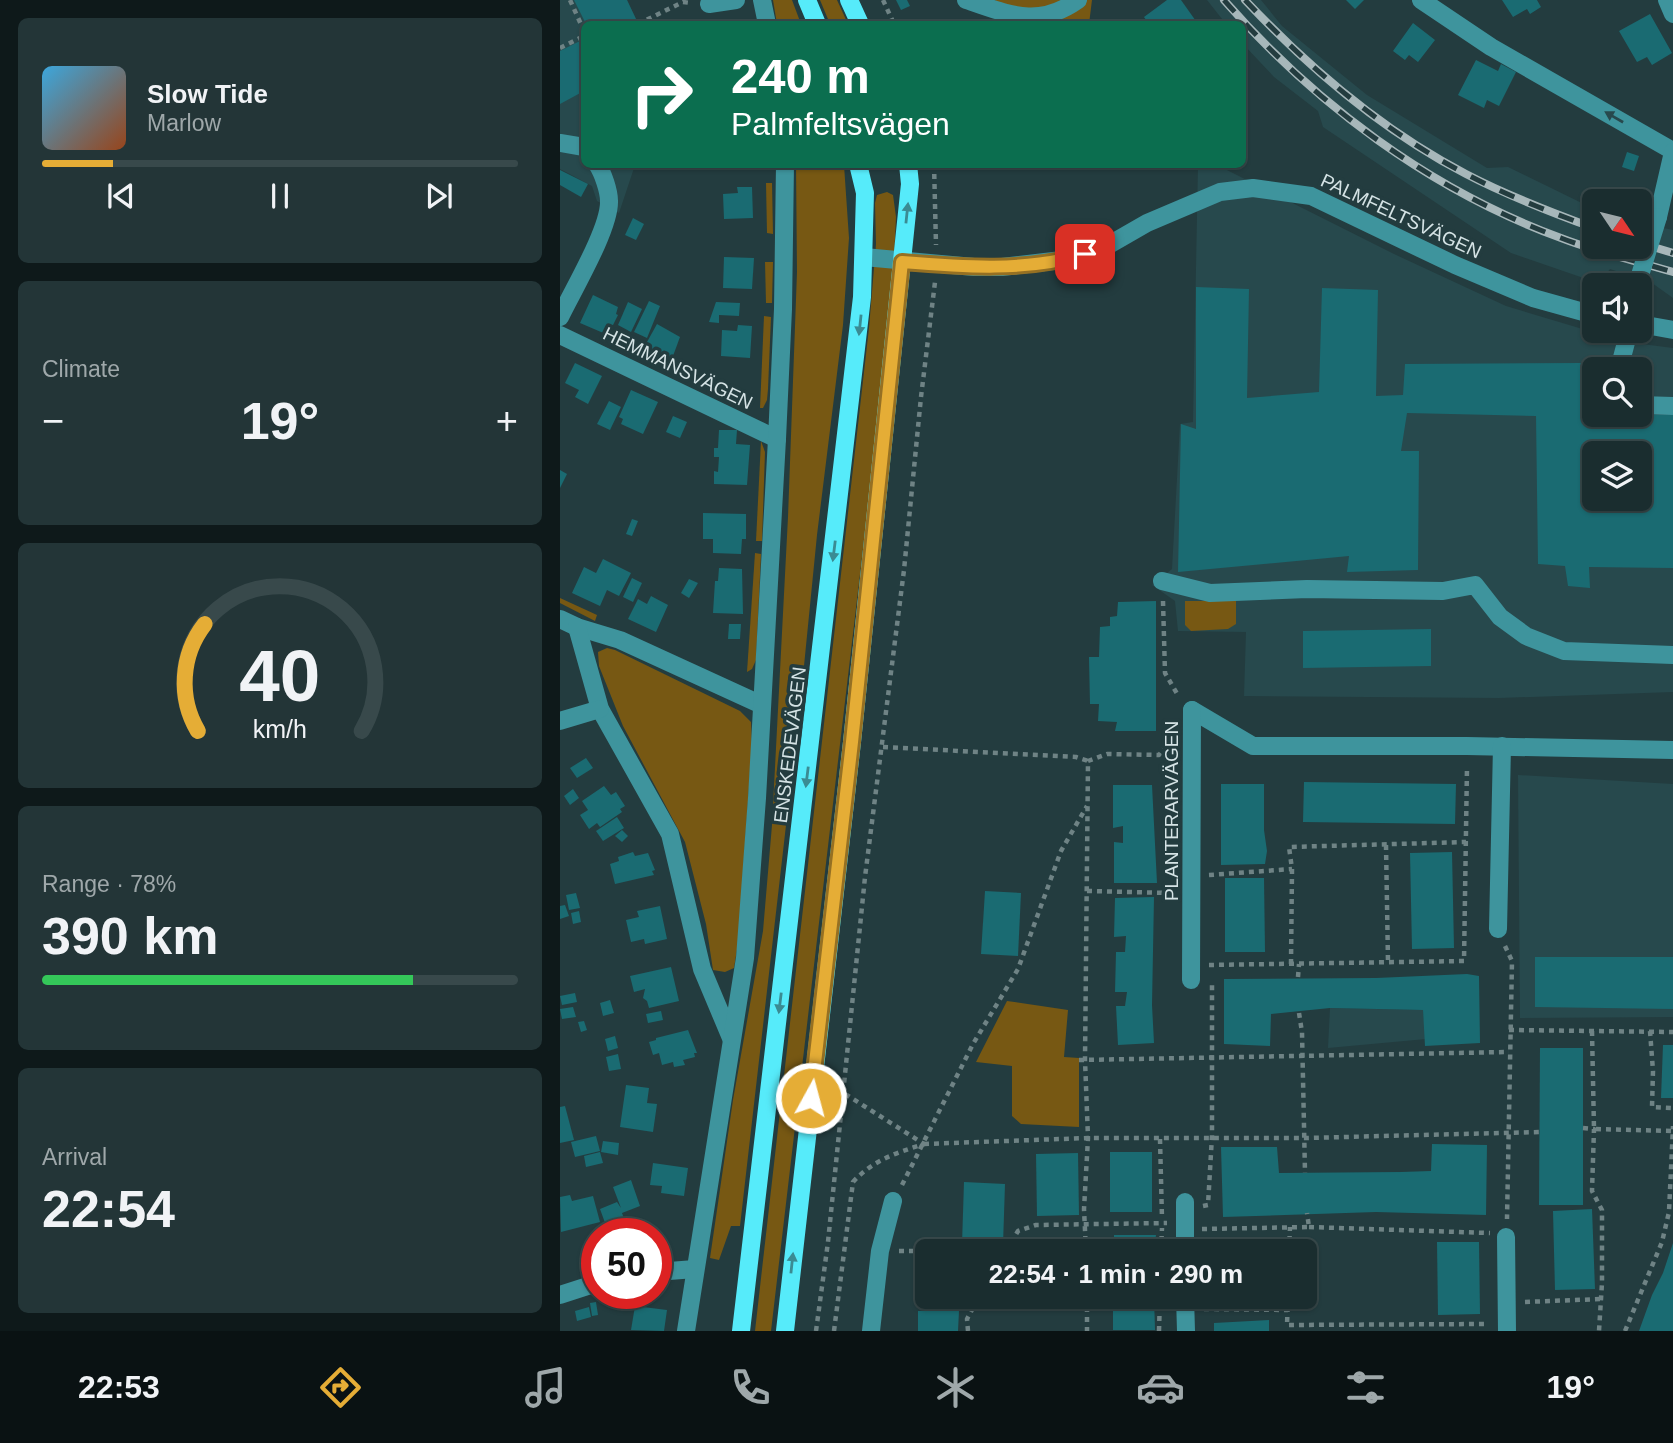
<!DOCTYPE html>
<meta charset="utf-8">
<style>
:root{--surface:#1a2d2f;--page:#233537;--text:#f1f3f6;--muted:#9fa8aa;--line:#38494b;--accent:#e5ad36}
body{margin:0;font-family:Arial,sans-serif;background:var(--page);color:var(--text);height:100vh;display:flex;flex-direction:column;font-size:26px;white-space:nowrap}
*{box-sizing:border-box;margin:0}
p{font-size:23px;color:var(--muted)}
.icon{flex:none;width:38px;height:38px;fill:none;stroke:currentColor;stroke-width:2;stroke-linecap:round;stroke-linejoin:round}
.map{position:relative;flex:1;overflow:hidden}
.sheet{display:flex;flex-direction:column;gap:18px;padding:18px;background:#0e191a;width:560px}
.sheet>*{flex:none}
.banner{position:absolute;left:21px;top:21px;width:665px;height:147px;border-radius:10px;box-shadow:0 2px 5px #0004,0 0 0 2px var(--line);background:#0b6e4f;color:#fff;overflow:hidden}
.needle{width:46px;rotate:125deg}
.controls{position:absolute;left:1022px;top:189px;display:grid;gap:14px}
.controls a{display:grid;place-items:center;width:70px;height:70px;border-radius:10px;background:var(--surface);box-shadow:0 2px 5px #0004,0 0 0 2px var(--line);font-size:35px}
.speed{position:absolute;left:21px;top:1218px;display:flex;gap:14px;font-size:35px;font-weight:700;text-align:center}
.speed>*{display:grid;place-content:center;width:91px;height:91px;border-radius:50%;background:var(--surface);box-shadow:0 2px 5px #0004,0 0 0 2px var(--line);line-height:1}
.speed .limit{border:10px solid #d22;background:#fff;color:#111}
.pin{position:absolute;display:grid;place-items:center;width:60px;height:60px;color:#fff;margin:-30px;border-radius:14px;box-shadow:0 4px 10px #0006}
.me{position:absolute;width:77px;margin:-38px;rotate:7deg;stroke-linejoin:round;filter:drop-shadow(0 0 5px #0008)}
.turn{display:flex;align-items:center;gap:24px;height:147px;padding:0 35px;font-size:32px}
.turn .icon{width:91px;height:91px;stroke-width:2.5}
.turn b{display:block;font-size:49px;line-height:60px}
.big{font-size:52px;font-weight:600;line-height:1.1}
.sheet .card{flex:1;display:flex;flex-direction:column;justify-content:center;gap:10px;min-width:0;padding:0 24px;border-radius:10px;background:var(--page)}
.sheet .dial{align-items:center;gap:0}
.dial svg{height:182px;overflow:visible;fill:none;stroke:var(--line);stroke-width:7;stroke-linecap:round;text-anchor:middle}
.dial text{fill:var(--text);stroke:none}
.song{display:flex;align-items:center;gap:21px}
.cover{width:84px;height:84px;border-radius:10px;background:linear-gradient(135deg,hsl(200 70% 55%),hsl(20 70% 35%))}
.played{height:7px;border-radius:4px;background:linear-gradient(90deg,var(--accent) 15%,var(--line) 15%)}
.keys{display:flex;justify-content:space-around;direction:ltr}
.heat{display:flex;justify-content:space-between;align-items:center;font-size:38px;direction:ltr}
.charge{height:10px;border-radius:5px;background:linear-gradient(90deg,#34c759 78%,var(--line) 0)}
.trip{position:absolute;left:355px;top:1239px;width:402px;height:70px;border-radius:10px;background:var(--surface);box-shadow:0 2px 5px #0004,0 0 0 2px var(--line);font-weight:600;line-height:70px;text-align:center}
.menu{display:flex;height:112px;justify-content:space-around;align-items:center;background:#0a1213;color:var(--muted)}
.menu .icon{width:49px;height:49px}
.menu .current{color:var(--accent)}
.menu b{font-size:32px;color:var(--text)}
main{display:flex;flex:1;min-height:0}
.map>svg:first-child{display:block}
.built{fill:#27494d;fill-rule:evenodd}
.green{fill:#775813}
.building{fill:#1a6b72;fill-rule:evenodd}
.lines{fill:none;stroke-linecap:round;stroke-linejoin:round}
.path{stroke:#6f8385;stroke-width:4.5;stroke-dasharray:5 5;stroke-linecap:butt}
.minor{stroke:#3e949d;stroke-width:18}
.major{stroke:#56ebfa;stroke-width:18}
.rail-casing{stroke:#a7b7ba;stroke-width:8}
.rail{stroke:#233c3f;stroke-width:5;stroke-dasharray:16;stroke-linecap:butt}
.minor-bridge{stroke:#3e949d;stroke-width:18}
.oneway{fill:#27494d}
.oneway2{fill:#3a8b93}
.route-casing{stroke:#957023;stroke-width:18}
.route{stroke:#e5ad36;stroke-width:12}
.labels{text-anchor:middle;dominant-baseline:central;stroke-width:7;stroke-linejoin:round;paint-order:stroke}
.street-label{font-size:19px;fill:#d5e3e5;stroke:#233c3f}
</style>
<main>
<section class="sheet">
<div class="card">
<div class="song"><i class="cover"></i><div><b>Slow Tide</b><p>Marlow</p></div></div>
<div class="played"></div>
<div class="keys"><svg class="icon" aria-label="previous" viewBox="0 0 24 24"><path d="M18 5L8 12l10 7zM5 5v14"/></svg><svg class="icon" aria-label="pause" viewBox="0 0 24 24"><path d="M8 5v14M16 5v14"/></svg><svg class="icon" aria-label="next" viewBox="0 0 24 24"><path d="M6 5l10 7-10 7zM19 5v14"/></svg></div>
</div>
<div class="card"><p>Climate</p>
<div class="heat"><a>−</a><b class="big">19°</b><a>+</a></div>
</div>
<div class="card dial"><svg viewBox="0 0 100 80">
<path d="M14 69A42 42 0 1 1 86 69"/>
<path d="M14 69A42 42 0 0 1 17 22" stroke="#e5ad36"/>
<text x="50" y="56" font-size="32" font-weight="700">40</text>
<text x="50" y="72" font-size="11">km/h</text>
</svg></div>
<div class="card"><p>Range · 78%</p><b class="big">390 km</b><div class="charge"></div></div>
<div class="card"><p>Arrival</p><b class="big">22:54</b></div>
</section>
<div class="map">
<svg width="1113" height="1331" viewBox="0 0 1113 1331">
<rect width="100%" height="100%" fill="#233c3f"/>
<g class="built">
<polygon points="0,0 67,0 76,19 66,24 24,24 24,164 75,165 59,213 37,201 32,186 0,169"/>
<polygon points="647,0 701,0 722,26 807,95 927,168 948,167 1034,209 1034,247 1080,247 1080,223 1113,230 1113,298 1092,283 1050,269 1038,283 951,253 763,127 758,111 714,77 683,44 682,24 666,24"/>
<path d="M638 165H657L834 254 946 306 1066 342 1113 348V692L939 698 684 696 686 632 618 631 615 601 592 585 612 569 620 424 633 422ZM1034 369H1080V415H1034ZM1034 453H1080V499H1034Z"/>
<polygon points="958,775 1113,784 1113,1017 960,1018"/>
<polygon points="770,1008 863,1010 866,1039 768,1048"/>
</g>
<g class="green">
<polygon points="213,0 232,0 241,24 217,24"/>
<polygon points="260,0 277,0 288,24 270,24"/>
<polygon points="434,0 532,0 529,24 483,24"/>
<polygon points="236,165 284,165 289,238 283,325 257,535 242,686 180,1226 171,1226 159,1260 150,1258 173,1100 203,931 212,825 228,517 237,272"/>
<polygon points="206,183 212,183 213,234 207,233"/>
<polygon points="327,192 333,195 336,217 332,302 211,1331 195,1331 309,328 316,244 315,203 317,195"/>
<polygon points="205,262 213,262 212,303 206,303"/>
<polygon points="204,316 211,317 208,389 207,400 203,408 200,408"/>
<polygon points="201,441 205,452 202,541 196,541"/>
<polygon points="195,553 201,554 196,660 192,669 187,672"/>
<polygon points="0,598 37,615 35,621 0,603"/>
<polygon points="625,601 676,601 676,624 668,629 631,631 625,625"/>
<polygon points="47,648 55,650 180,711 191,722 192,745 178,943 174,968 165,972 153,970 146,924 125,842 63,726 39,666 38,652"/>
<polygon points="447,1001 508,1010 504,1057 519,1058 519,1127 461,1124 452,1116 452,1066 416,1062"/>
</g>
<g class="building">
<polygon points="14,0 67,0 76,19 66,24 26,24"/>
<polygon points="336,0 347,0 350,6 341,10"/>
<polygon points="607,0 621,0 638,24 589,24 584,17"/>
<polygon points="786,0 804,0 795,9"/>
<polygon points="942,0 977,0 981,7 970,14 967,9 953,17"/>
<polygon points="1090,14 1112,53 1092,65 1087,57 1077,62 1059,31"/>
<polygon points="853,23 875,40 858,62 849,55 845,60 833,51"/>
<polygon points="24,39 24,91 0,104 0,51"/>
<polygon points="916,60 938,71 941,64 956,72 939,106 927,100 924,108 898,95"/>
<polygon points="1067,152 1079,156 1074,171 1062,167"/>
<polygon points="0,170 28,184 21,197 0,185"/>
<polygon points="177,187 192,187 193,218 164,219 163,194 178,193"/>
<polygon points="73,218 84,224 76,240 65,235"/>
<polygon points="164,257 194,258 192,289 163,288"/>
<path d="M636 287 689 289 687 398 759 392 762 288 818 290 816 396 843 395 845 364 1023 363 1024 414 1113 415V568L1029 567 1030 588 1008 586 1005 566 978 564 976 416 847 413 841 451H859L858 570 787 572 789 556 618 572 621 424 636 429ZM1034 453H1080V499H1034Z"/>
<polygon points="33,295 58,307 56,314 58,315 48,335 20,323"/>
<polygon points="89,301 100,306 87,338 74,332"/>
<polygon points="68,302 82,309 71,332 58,325"/>
<polygon points="156,302 180,303 179,316 159,315 159,323 149,322"/>
<polygon points="97,324 120,337 110,364 82,351"/>
<polygon points="178,325 192,326 190,358 161,356 162,330 177,331"/>
<polygon points="15,363 42,376 28,404 15,397 19,390 5,383"/>
<polygon points="71,390 98,402 83,434 61,424 63,419 59,417"/>
<polygon points="49,401 61,407 50,430 37,424"/>
<polygon points="113,416 127,422 120,438 106,432"/>
<polygon points="159,430 177,430 176,444 190,445 187,485 154,484 154,471 158,472 159,457 154,457 154,448 158,448"/>
<polygon points="0,470 7,474 0,488"/>
<polygon points="143,513 186,514 186,539 182,539 181,554 153,553 153,539 143,539"/>
<polygon points="72,519 78,521 72,536 66,534"/>
<polygon points="43,559 71,573 59,596 47,590 40,606 12,593 24,567 36,573"/>
<polygon points="159,568 182,569 183,614 153,613 155,581 158,581"/>
<polygon points="72,578 82,583 73,602 63,597"/>
<polygon points="129,579 138,583 129,598 121,593"/>
<polygon points="91,596 108,605 96,632 68,619 78,599 87,604"/>
<polygon points="596,601 596,731 555,731 557,722 538,721 539,704 530,704 529,657 539,657 540,627 550,626 550,617 557,616 558,602"/>
<polygon points="169,624 181,624 180,639 168,639"/>
<polygon points="871,629 871,666 743,668 743,631"/>
<polygon points="26,758 33,768 17,778 10,768"/>
<polygon points="744,782 896,784 895,824 743,822"/>
<polygon points="661,784 704,784 704,830 707,851 705,864 661,865"/>
<polygon points="553,785 592,785 597,883 554,883 554,842 563,843 563,826 553,828"/>
<polygon points="44,786 51,795 56,792 65,806 60,809 62,812 40,827 37,823 29,829 20,815 28,810 22,801"/>
<polygon points="13,789 19,798 10,805 4,796"/>
<polygon points="57,817 64,828 43,841 36,831"/>
<polygon points="62,830 68,836 62,842 55,836"/>
<polygon points="73,852 75,856 88,853 95,870 92,871 94,875 55,884 50,864 59,861 58,857"/>
<polygon points="892,852 894,948 852,949 850,853"/>
<polygon points="665,878 704,878 705,952 665,952"/>
<polygon points="425,891 461,893 458,956 421,954"/>
<polygon points="16,893 20,908 9,910 6,895"/>
<polygon points="594,897 592,1005 594,1043 558,1045 556,1006 565,1006 567,992 555,992 556,952 565,952 566,936 554,937 555,898"/>
<polygon points="5,905 9,916 0,919 0,906"/>
<polygon points="100,906 107,939 85,944 84,939 71,942 66,920 79,917 77,911"/>
<polygon points="19,911 21,922 13,924 11,913"/>
<polygon points="975,957 1113,957 1113,1009 975,1007"/>
<polygon points="111,967 119,1001 89,1008 87,1001 83,998 85,989 74,992 70,976"/>
<polygon points="907,974 919,976 920,1043 865,1046 863,1010 770,1008 711,1014 710,1046 664,1044 664,979 816,978"/>
<polygon points="15,993 17,1002 2,1005 0,996"/>
<polygon points="50,1000 54,1013 43,1016 40,1003"/>
<polygon points="13,1007 16,1017 2,1019 0,1009"/>
<polygon points="101,1011 103,1020 88,1023 86,1014"/>
<polygon points="24,1021 27,1030 21,1032 18,1022"/>
<polygon points="128,1030 137,1053 134,1053 135,1057 123,1060 125,1065 114,1067 113,1062 102,1065 99,1053 93,1055 89,1042 96,1040 96,1038"/>
<polygon points="55,1036 58,1048 48,1051 45,1039"/>
<polygon points="1103,1045 1113,1045 1113,1098 1101,1098"/>
<polygon points="980,1048 1023,1048 1023,1205 979,1205"/>
<polygon points="58,1054 61,1069 49,1071 46,1057"/>
<polygon points="66,1085 89,1088 87,1103 97,1104 93,1132 60,1127"/>
<polygon points="5,1106 14,1140 0,1143 0,1107"/>
<polygon points="36,1136 40,1151 15,1157 11,1142"/>
<polygon points="43,1141 59,1143 58,1155 41,1152"/>
<polygon points="872,1144 927,1145 926,1215 816,1212 663,1217 661,1147 717,1147 719,1173 841,1172 871,1171"/>
<polygon points="40,1152 43,1163 26,1167 24,1156"/>
<rect x="550" y="1152" width="42" height="60"/>
<polygon points="518,1153 519,1215 477,1216 476,1154"/>
<polygon points="93,1163 128,1168 124,1196 101,1193 102,1186 90,1185"/>
<polygon points="71,1180 80,1206 62,1213 66,1224 48,1231 40,1209 57,1202 61,1208 53,1187"/>
<polygon points="404,1182 445,1184 443,1245 402,1244"/>
<polygon points="10,1195 12,1201 33,1196 40,1222 1,1232 0,1197"/>
<polygon points="1032,1209 1035,1289 995,1290 993,1211"/>
<polygon points="554,1235 596,1235 594,1251 554,1251"/>
<rect x="663" y="1242" width="43" height="9"/>
<polygon points="877,1242 919,1242 920,1314 878,1315"/>
<polygon points="1113,1243 1113,1331 1079,1331 1092,1295 1103,1273"/>
<polygon points="368,1297 393,1297 392,1311 399,1311 398,1331 358,1331 358,1311 368,1311"/>
<polygon points="553,1297 594,1297 595,1330 553,1330"/>
<rect x="664" y="1297" width="42" height="3"/>
<polygon points="36,1302 38,1315 32,1316 30,1303"/>
<polygon points="75,1306 107,1310 104,1331 71,1330"/>
<polygon points="29,1307 31,1317 17,1321 15,1311"/>
<polygon points="709,1320 709,1331 654,1331 654,1323"/>
</g>
<g class="lines">
<g class="path">
<polyline points="10,0 24,31"/>
<polyline points="323,0 334,24"/>
<polyline points="78,24 123,2 131,3"/>
<polyline points="0,48 24,36"/>
<polyline points="374,164 376,245"/>
<polyline points="603,601 605,673 619,697"/>
<polyline points="323,747 516,757 528,761"/>
<polyline points="826,845 828,962"/>
<polyline points="649,875 732,869"/>
<polyline points="527,891 612,893"/>
<polyline points="945,946 952,961 947,1219"/>
<polyline points="731,964 732,869 729,847 906,842"/>
<polyline points="649,965 904,961 907,766"/>
<polyline points="738,977 739,964"/>
<polyline points="739,1013 742,1032 745,1173"/>
<polyline points="949,1030 1113,1032"/>
<polyline points="1032,1031 1034,1129 1113,1131"/>
<polyline points="1090,1031 1093,1071 1092,1107 1113,1108"/>
<polyline points="519,1060 949,1052"/>
<polyline points="1023,1128 1034,1129 1032,1191 1042,1210 1042,1283 1039,1331"/>
<polyline points="600,1139 602,1219"/>
<polyline points="364,1144 528,1138 745,1138 980,1132"/>
<polyline points="342,1185 413,1044 458,969 501,851 527,806"/>
<polyline points="643,1206 648,1205 652,1136 652,985"/>
<polyline points="749,1227 930,1233"/>
<polyline points="642,1229 749,1227 747,1213"/>
<polyline points="339,1251 446,1251"/>
<polyline points="446,1251 458,1231 476,1225 607,1223"/>
<polyline points="526,1251 524,1209 528,1138 525,1060 528,761 547,754 599,755 611,739"/>
<polyline points="601,1251 602,1228"/>
<polyline points="729,1251 730,1227"/>
<polyline points="527,1297 527,1331"/>
<polyline points="728,1297 727,1325 926,1324 926,1321"/>
<polyline points="965,1302 1041,1299"/>
<polyline points="644,1309 728,1310"/>
<polyline points="256,1331 268,1242 305,877 344,570 361,397 375,282"/>
<path d="M274 1331 293 1182C313 1160 336 1153 364 1144L282 1092"/>
<polyline points="408,1331 407,1319 419,1297"/>
<polyline points="599,1331 600,1297"/>
<polyline points="1065,1331 1102,1242 1109,1212 1113,1126"/>
</g>
<g class="minor">
<polyline points="202,0 207,24"/>
<path d="M406 0C449 14 477 29 518 0"/>
<polyline points="861,0 931,47 1113,151"/>
<polyline points="1107,0 1113,14"/>
<polyline points="149,4 176,0"/>
<polyline points="0,143 24,147"/>
<polyline points="1098,217 1113,152"/>
<polyline points="304,257 414,267 442,267 510,259 540,250 587,223 660,192 693,188 751,196 895,265 973,298 1034,315"/>
<path d="M0 317C13 290 50 228 49 201 49 191 43 173 37 164"/>
<polyline points="1080,324 1113,330"/>
<polyline points="0,335 217,439"/>
<polyline points="1059,369 1069,331"/>
<polyline points="1080,405 1113,406"/>
<polyline points="602,581 650,593 747,589 883,591 915,585 940,617 966,636 1004,651 1113,655"/>
<polyline points="0,619 17,627 60,640 202,705"/>
<polyline points="17,627 40,709 110,834 142,969 171,1038"/>
<polyline points="632,710 693,746 907,746 1113,750"/>
<polyline points="0,721 40,709"/>
<polyline points="938,929 942,746"/>
<polyline points="631,980 632,710"/>
<polyline points="946,1237 947,1331"/>
<polyline points="625,1251 625,1202"/>
<polyline points="96,1272 135,1269"/>
<polyline points="0,1295 37,1283"/>
<polyline points="625,1297 626,1331"/>
<polyline points="126,1331 185,958 197,798 217,439 223,309 225,164"/>
<polyline points="311,1331 320,1251 333,1201"/>
</g>
<g class="major">
<polyline points="247,0 257,24"/>
<polyline points="289,0 300,24"/>
<polyline points="181,1331 302,297 305,193 298,164"/>
<polyline points="225,1331 292,742 350,184 348,164"/>
</g>
<defs>
<g id="rail">
<path d="M664 0C755 104 870 190 1001 238 1037 252 1076 261 1113 272"/>
<path d="M685 0C749 68 823 131 906 174 948 196 990 212 1034 228"/>
<polyline points="1080,243 1113,253"/>
</g>
</defs>
<use href="#rail" class="rail-casing"/>
<use href="#rail" class="rail"/>
<polyline class="minor-bridge" points="1077,285 1098,217"/>
</g>
<defs><path id="oneway-solid" d="M-6-.8H1V-3.2L6.5 0L1 3.2V.8H-6Z" transform="scale(1.75)"/></defs>
<use class="oneway" href="#oneway-solid" transform="translate(1054 117) rotate(-150)"/>
<g class="oneway2">
<use href="#oneway-solid" transform="translate(347 213) rotate(-84)"/>
<use href="#oneway-solid" transform="translate(300 325) rotate(96)"/>
<use href="#oneway-solid" transform="translate(274 551) rotate(97)"/>
<use href="#oneway-solid" transform="translate(247 777) rotate(97)"/>
<use href="#oneway-solid" transform="translate(220 1003) rotate(97)"/>
<use href="#oneway-solid" transform="translate(232 1263) rotate(-84)"/>
</g>
<g class="lines">
<defs>
<path id="route" d="M251 1098 292 742 342 262C403 267 466 272 525 254"/>
</defs>
<use href="#route" class="route-casing"/>
<use href="#route" class="route"/>
</g>
<g class="labels">
<g class="street-label">
<text transform="translate(841 216) rotate(25)">PALMFELTSVÄGEN</text>
<text transform="translate(118 368) rotate(26)">HEMMANSVÄGEN</text>
<text transform="translate(230 745) rotate(-83)">ENSKEDEVÄGEN</text>
<text transform="translate(611 811) rotate(-90)">PLANTERARVÄGEN</text>
</g>
</g>
</svg>
<div class="controls">
<a><svg class="needle" viewBox="-14 -14 28 28"><path d="M0-13l5 13h-10z" fill="#e53935"/><path d="M0 13l5-13h-10z" fill="#9fa8aa"/></svg></a>
<a><svg class="icon" aria-label="sound" viewBox="0 0 24 24"><path d="M4 9h4l5-4v14l-5-4H4zM17 9q2 3 0 6"/></svg></a>
<a><svg class="icon" aria-label="search" viewBox="0 0 24 24"><circle cx="10" cy="10" r="6"/><path d="M15 15l6 6"/></svg></a>
<a><svg class="icon" aria-label="layers" viewBox="0 0 24 24"><path d="M12 4l9 5-9 5-9-5zM3 14l9 5 9-5"/></svg></a>
</div>
<div class="speed"><div class="limit">50</div></div>
<div class="pin" style="left:525px;top:254px;background:#d93025"><svg class="icon" aria-label="arrive" viewBox="0 0 24 24"><path d="M6 21V4h12l-3 4 3 4H6"/></svg></div>
<svg class="me" style="left:251px;top:1098px" viewBox="-20 -20 40 40"><circle r="17" fill="#e5ad36" stroke="#fff" stroke-width="3"/><path d="M0-11L8 9 0 5-8 9z" fill="#fff"/></svg>
<div class="trip">22:54 · 1 min · 290 m</div>
<div class="banner">
<div class="turn"><svg class="icon" aria-label="right" viewBox="0 0 24 24"><path d="M7 20v-9h11M14 6l5 5-5 5"/></svg><div><b>240 m</b>Palmfeltsvägen</div></div>
</div>
</div>
</main>
<nav class="menu">
<b>22:53</b>
<svg class="icon current" aria-label="directions" viewBox="0 0 24 24"><path d="M12 3l9 9-9 9-9-9zM9 14v-3h6M13 9l2 2-2 2"/></svg>
<svg class="icon" aria-label="music" viewBox="0 0 24 24"><path d="M9 18V5l10-2v13"/><circle cx="6" cy="18" r="3"/><circle cx="16" cy="16" r="3"/></svg>
<svg class="icon" aria-label="phone" viewBox="0 0 24 24"><path d="M5 4h4l2 5-3 2q2 4 5 5l2-3 5 2v4C11 20 4 13 5 4z"/></svg>
<svg class="icon" aria-label="climate" viewBox="0 0 24 24"><path d="M12 3v18M4 7l16 10M4 17L20 7"/></svg>
<svg class="icon" aria-label="car" viewBox="0 0 24 24"><path d="M5 17H2v-5l4-1 3-4h7l3 4 3 1v5h-3M9 17h6M6 11h13"/><circle cx="7" cy="17" r="2"/><circle cx="17" cy="17" r="2"/></svg>
<svg class="icon" aria-label="filters" viewBox="0 0 24 24"><path d="M4 7h16M4 17h16"/><circle cx="9" cy="7" r="2"/><circle cx="15" cy="17" r="2"/></svg>
<b>19°</b>
</nav>
